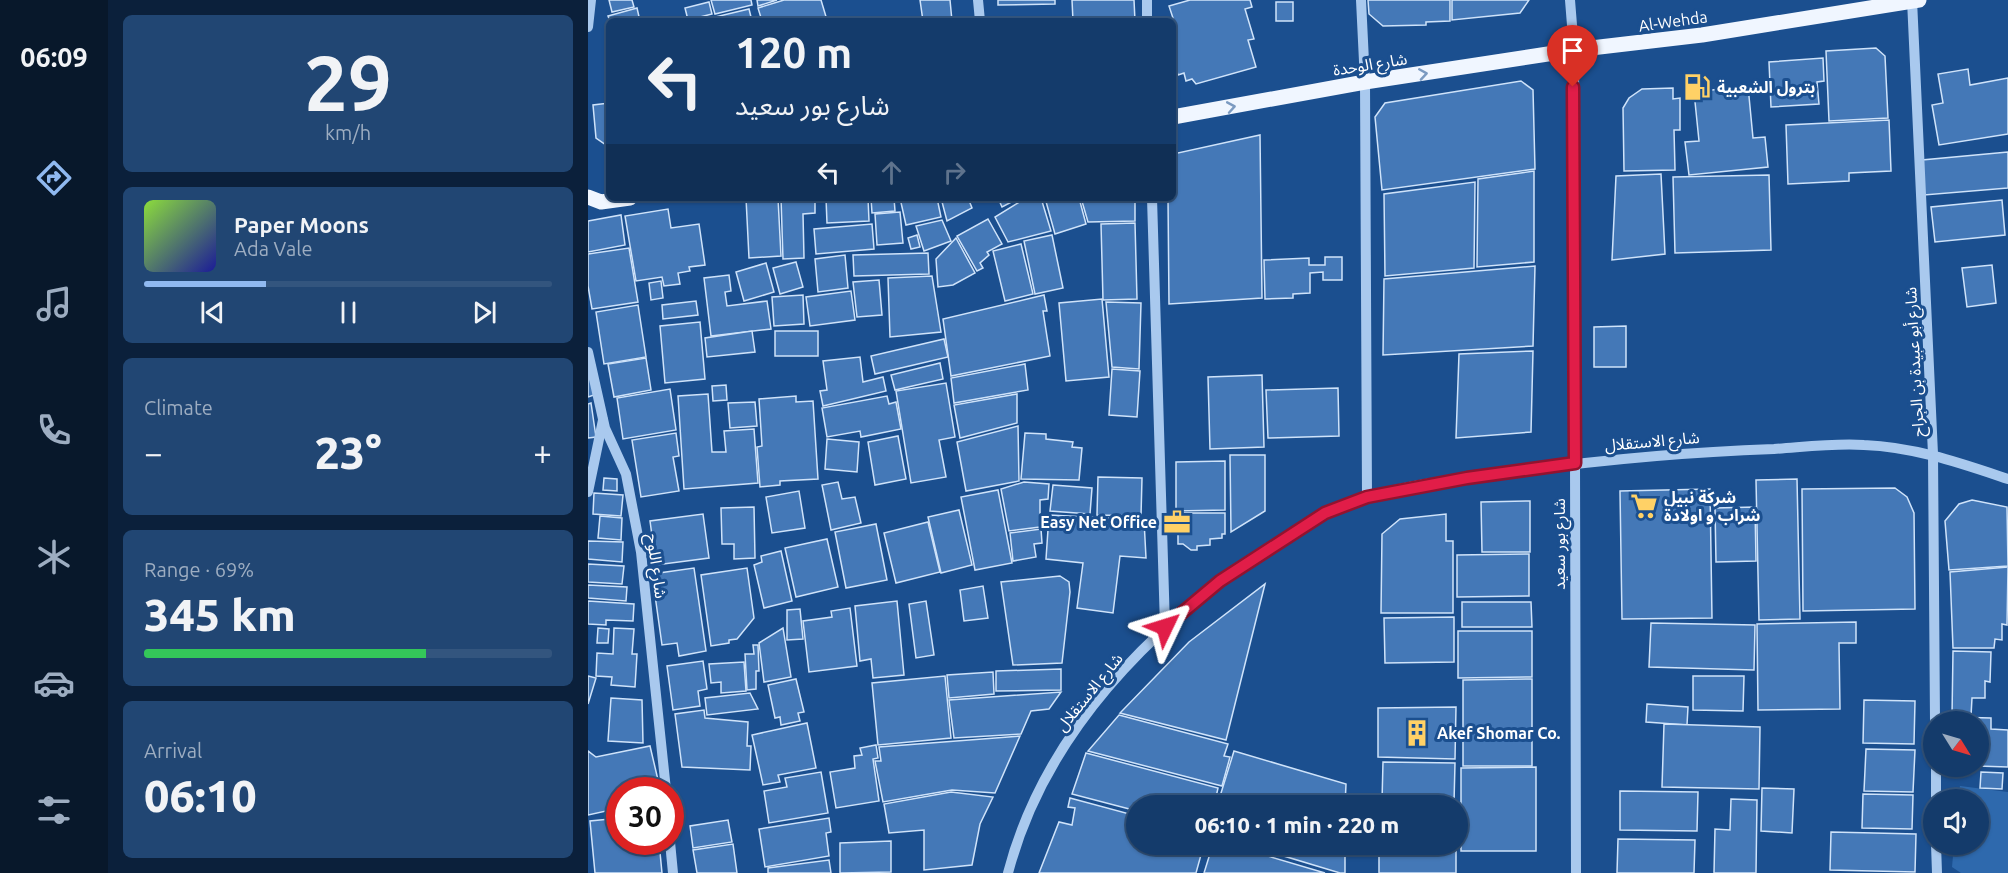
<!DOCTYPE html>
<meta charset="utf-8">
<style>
:root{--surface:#143b6b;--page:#214673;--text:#f1f3f6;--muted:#9dadc1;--line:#33557e;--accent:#90b9f0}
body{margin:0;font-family:Ubuntu,"Noto Sans Arabic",sans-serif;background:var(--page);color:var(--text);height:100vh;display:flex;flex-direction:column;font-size:22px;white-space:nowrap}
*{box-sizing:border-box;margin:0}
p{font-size:20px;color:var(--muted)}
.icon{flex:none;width:33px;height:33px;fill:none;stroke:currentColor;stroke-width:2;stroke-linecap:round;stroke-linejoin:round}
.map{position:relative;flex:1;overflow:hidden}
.side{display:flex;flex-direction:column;gap:15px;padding:15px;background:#0b203b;width:480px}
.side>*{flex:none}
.top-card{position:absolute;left:18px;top:18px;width:570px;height:183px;border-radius:9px;box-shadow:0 2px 4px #0004,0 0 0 2px var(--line);background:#143b6b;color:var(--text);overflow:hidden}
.needle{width:39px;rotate:127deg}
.controls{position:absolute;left:1335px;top:711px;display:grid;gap:12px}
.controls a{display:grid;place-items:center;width:66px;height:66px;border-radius:50%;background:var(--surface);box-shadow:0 2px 4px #0004,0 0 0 2px var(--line);font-size:30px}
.speed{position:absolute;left:18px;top:777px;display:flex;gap:12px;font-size:30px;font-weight:700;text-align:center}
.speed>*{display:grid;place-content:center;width:78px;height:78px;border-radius:50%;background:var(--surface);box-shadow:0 2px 4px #0004,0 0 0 2px var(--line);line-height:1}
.speed .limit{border:9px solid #d22;background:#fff;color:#111}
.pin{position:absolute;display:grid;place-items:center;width:51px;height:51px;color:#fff;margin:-62px -26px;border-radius:50% 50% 50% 0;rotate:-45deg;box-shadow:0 0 6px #0007}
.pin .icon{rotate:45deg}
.me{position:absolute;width:66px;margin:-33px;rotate:49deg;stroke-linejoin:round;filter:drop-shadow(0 0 4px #0008)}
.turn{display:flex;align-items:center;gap:21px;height:126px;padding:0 30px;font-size:27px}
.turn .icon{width:78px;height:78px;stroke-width:2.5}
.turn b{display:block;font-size:42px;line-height:51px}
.lanes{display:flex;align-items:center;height:57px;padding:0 30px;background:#0003;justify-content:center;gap:30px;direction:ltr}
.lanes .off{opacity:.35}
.big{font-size:45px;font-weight:800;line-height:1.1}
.side .widget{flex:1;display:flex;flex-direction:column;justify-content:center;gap:9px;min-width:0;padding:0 21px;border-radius:9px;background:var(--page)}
.side .dial{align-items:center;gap:0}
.dial b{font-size:78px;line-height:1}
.song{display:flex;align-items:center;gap:18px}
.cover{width:72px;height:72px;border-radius:9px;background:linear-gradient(135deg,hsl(90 70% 55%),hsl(240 70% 35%))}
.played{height:6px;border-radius:3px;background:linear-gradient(90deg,var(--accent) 30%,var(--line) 30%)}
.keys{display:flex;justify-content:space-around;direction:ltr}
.heat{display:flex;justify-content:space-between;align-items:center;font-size:33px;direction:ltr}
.charge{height:9px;border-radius:4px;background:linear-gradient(90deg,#34c759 69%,var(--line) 0)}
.trip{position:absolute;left:538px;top:795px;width:342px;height:60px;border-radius:30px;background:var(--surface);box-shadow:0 2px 4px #0004,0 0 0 2px var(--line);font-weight:800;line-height:60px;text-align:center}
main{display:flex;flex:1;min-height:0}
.dock{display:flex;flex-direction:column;width:108px;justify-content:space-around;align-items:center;background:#08182b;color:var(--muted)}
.dock .icon{width:42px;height:42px}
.dock .on{color:var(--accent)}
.dock b{font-size:27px;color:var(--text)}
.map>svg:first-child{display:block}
.green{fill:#2e69ad}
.building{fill:#4478b7;stroke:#cfe3fa;stroke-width:1.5}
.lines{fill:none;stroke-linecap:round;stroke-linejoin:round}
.minor{stroke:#a9c9ee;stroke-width:10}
.major{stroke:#f0f6ff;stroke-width:15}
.oneway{stroke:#7b9ac1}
.route-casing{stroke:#92132f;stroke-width:15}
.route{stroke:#e11d48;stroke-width:10}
.labels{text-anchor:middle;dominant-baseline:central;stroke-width:6;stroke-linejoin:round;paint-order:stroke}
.street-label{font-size:16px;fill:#fff;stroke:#1b4f8f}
.poi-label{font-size:16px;font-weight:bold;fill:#fff;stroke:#1b4f8f;text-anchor:start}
</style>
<main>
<nav class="dock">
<b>06:09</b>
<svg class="icon on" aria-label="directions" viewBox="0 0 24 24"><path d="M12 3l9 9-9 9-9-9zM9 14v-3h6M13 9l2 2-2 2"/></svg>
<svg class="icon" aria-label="music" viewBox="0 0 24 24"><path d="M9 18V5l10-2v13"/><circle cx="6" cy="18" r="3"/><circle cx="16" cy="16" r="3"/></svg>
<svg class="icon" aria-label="phone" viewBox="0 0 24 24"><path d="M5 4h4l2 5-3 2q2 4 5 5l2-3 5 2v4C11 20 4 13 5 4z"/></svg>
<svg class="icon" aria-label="climate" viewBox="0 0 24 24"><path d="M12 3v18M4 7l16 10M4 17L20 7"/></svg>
<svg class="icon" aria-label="car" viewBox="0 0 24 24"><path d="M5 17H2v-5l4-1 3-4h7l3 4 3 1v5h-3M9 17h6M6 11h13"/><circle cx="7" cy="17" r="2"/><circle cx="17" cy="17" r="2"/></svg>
<svg class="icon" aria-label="filters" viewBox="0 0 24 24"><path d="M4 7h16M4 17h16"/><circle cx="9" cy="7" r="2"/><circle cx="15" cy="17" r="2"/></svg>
</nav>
<section class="side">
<div class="widget dial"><b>29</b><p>km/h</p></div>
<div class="widget">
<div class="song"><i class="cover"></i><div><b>Paper Moons</b><p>Ada Vale</p></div></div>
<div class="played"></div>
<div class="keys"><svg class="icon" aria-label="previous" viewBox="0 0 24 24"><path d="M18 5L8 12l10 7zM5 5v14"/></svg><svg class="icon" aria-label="pause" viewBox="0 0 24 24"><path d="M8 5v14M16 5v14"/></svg><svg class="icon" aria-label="next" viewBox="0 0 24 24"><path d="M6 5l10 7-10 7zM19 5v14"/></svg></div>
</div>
<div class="widget"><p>Climate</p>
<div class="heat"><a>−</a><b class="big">23°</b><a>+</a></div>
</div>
<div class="widget"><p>Range · 69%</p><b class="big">345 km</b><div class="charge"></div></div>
<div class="widget"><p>Arrival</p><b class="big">06:10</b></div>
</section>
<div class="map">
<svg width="1420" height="873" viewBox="0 0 1420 873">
<rect width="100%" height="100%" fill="#1b4f8f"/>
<polygon class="green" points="1372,786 1420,792 1420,873 1373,873 1364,867 1366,845 1390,844 1390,800 1369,799"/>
<g class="building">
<polygon points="21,0 44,0 46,7 24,12"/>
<polygon points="123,0 163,0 164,5 127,14"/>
<polygon points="169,0 189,0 170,6"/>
<polygon points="196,0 233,0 239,20 174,21 170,8"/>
<polygon points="332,0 362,0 364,21 335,21"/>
<polygon points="410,0 467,0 467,4 410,5"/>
<polygon points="484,0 546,0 547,21 485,21"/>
<polygon points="602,0 662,0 664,7 657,9 666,39 660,40 668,67 608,84 604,79 598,81 596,73 590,75 585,57 586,21 581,6"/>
<polygon points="780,0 862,0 862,21 838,22 838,25 795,26 781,14"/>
<polygon points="864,0 941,0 932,13 864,20"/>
<polygon points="121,2 124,14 100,20 97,8"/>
<rect x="688" y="2" width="17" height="19"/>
<polygon points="49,8 52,21 22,21 20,16"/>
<polygon points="161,9 164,21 128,21 127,17"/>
<polygon points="125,17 126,21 108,21"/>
<polygon points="1288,48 1297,56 1300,118 1241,121 1238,51"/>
<polygon points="1235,58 1236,81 1229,82 1231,104 1183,107 1181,62"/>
<polygon points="1380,69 1382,85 1420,78 1420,134 1351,145 1344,105 1355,103 1350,74"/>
<polygon points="933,81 945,90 947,169 794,190 787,117 797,103"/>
<polygon points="1160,86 1165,138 1177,137 1180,167 1101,175 1097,142 1111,141 1106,92"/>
<polygon points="1085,88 1085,99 1092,98 1092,130 1086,130 1087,170 1036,171 1035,108 1041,98 1054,89"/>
<polygon points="21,103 21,147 8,138 5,105"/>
<polygon points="1301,120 1303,171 1261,173 1261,181 1200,184 1198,125"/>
<polygon points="672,135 674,298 581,304 580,198 585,198 585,154"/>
<polygon points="1420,152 1420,188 1336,195 1334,160"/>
<polygon points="946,171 946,262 889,267 890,179"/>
<polygon points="1073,174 1077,254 1024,260 1028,176"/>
<polygon points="1181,175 1183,250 1087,253 1085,177"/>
<polygon points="887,182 886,268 797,276 796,194"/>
<polygon points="158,198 190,198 193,256 161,258"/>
<polygon points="193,198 227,198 227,213 215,214 216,258 195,259"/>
<polygon points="238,198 280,198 281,221 239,223"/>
<polygon points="283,198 306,198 307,211 284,213"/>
<polygon points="312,198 349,198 353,217 318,225"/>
<polygon points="353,198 380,198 384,208 359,221"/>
<polygon points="410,198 431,198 414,207"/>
<polygon points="438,198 453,198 463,231 420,242 407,217"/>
<polygon points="457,198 491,198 498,224 467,234"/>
<polygon points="493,198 547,198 547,221 500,222"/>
<polygon points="1414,200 1417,235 1347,242 1343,207"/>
<polygon points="80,209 83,228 111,224 117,265 101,267 102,271 90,273 92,284 76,286 74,277 48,281 37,216"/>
<polygon points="312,212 315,243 289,245 287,214"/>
<polygon points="33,215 37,245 0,252 0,221"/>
<polygon points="400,219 414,244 399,252 401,255 392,263 395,268 389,271 369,236"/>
<polygon points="354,220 363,241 336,251 328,226"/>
<polygon points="547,223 549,299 515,300 513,224"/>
<polygon points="284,224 286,249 228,254 226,229"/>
<polygon points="329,235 332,247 323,249 320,238"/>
<polygon points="464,235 475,288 447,294 436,241"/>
<polygon points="368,238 387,273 365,285 350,287 348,259"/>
<polygon points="433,244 445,294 417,301 405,251"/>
<polygon points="41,248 50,302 4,309 0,286 0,254"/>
<polygon points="340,253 341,274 266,276 265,255"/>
<polygon points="257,255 260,288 230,292 227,259"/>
<polygon points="737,257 754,257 754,280 735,280 735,272 722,273 722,293 705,294 705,298 677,299 676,260 721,258 721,265 737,265"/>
<polygon points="208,262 215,287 192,294 185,268"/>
<polygon points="178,263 186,292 156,301 148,272"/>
<polygon points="1404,265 1408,303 1379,307 1374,268"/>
<polygon points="947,266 945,346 795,355 796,279"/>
<polygon points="141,275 143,291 137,292 139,306 179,301 183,329 123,336 116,278"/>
<polygon points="344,276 353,332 302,337 300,278"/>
<polygon points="291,280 294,315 269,317 265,282"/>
<polygon points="73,281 75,298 63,300 61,283"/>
<polygon points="263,291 267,320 222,326 218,297"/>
<polygon points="215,295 216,324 186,326 184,297"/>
<polygon points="456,295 459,311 455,311 462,356 363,376 355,319"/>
<polygon points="514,299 521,377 478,381 471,303"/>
<polygon points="108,301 110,315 75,319 74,305"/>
<polygon points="518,302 553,303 551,369 524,367"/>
<polygon points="50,305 58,357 16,364 8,312"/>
<polygon points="112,322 117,379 77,383 72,326"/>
<polygon points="1038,326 1038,367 1006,367 1006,327"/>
<polygon points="164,331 167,352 119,357 117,338"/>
<rect x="187" y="331" width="43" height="25"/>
<polygon points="356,339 360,357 287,374 283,356"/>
<polygon points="945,351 943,432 868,438 871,354"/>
<polygon points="272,357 275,382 295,377 298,391 235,406 232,391 239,390 235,361"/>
<polygon points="58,358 63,390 26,397 20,364"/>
<polygon points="352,363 355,379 307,390 303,375"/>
<polygon points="437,364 440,390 366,403 363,378"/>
<polygon points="0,366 6,395 0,397"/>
<polygon points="524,369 552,371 549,417 521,415"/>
<polygon points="674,375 676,447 622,449 620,377"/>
<polygon points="358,383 367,437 351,440 358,477 323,483 308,391"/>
<polygon points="138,385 139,400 125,401 124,386"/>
<polygon points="750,388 751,436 680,438 678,390"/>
<polygon points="82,389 88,430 35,439 29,398"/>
<polygon points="120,394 124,452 138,452 136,431 166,429 170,483 96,489 90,396"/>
<polygon points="429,394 429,423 372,438 366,405"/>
<polygon points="208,396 208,402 225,401 230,479 192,481 192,485 172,487 169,447 174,446 171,399"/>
<polygon points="299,396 301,404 308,402 313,429 273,437 272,431 239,437 234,408"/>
<polygon points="167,402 169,426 142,428 140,403"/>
<polygon points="3,403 8,437 0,438 0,404"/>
<polygon points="430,426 431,481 378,491 369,442"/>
<polygon points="88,433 91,456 85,457 91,491 53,497 44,440"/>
<polygon points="437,433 458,434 458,439 485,442 484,447 494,448 491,480 433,479"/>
<polygon points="310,436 318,479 287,485 280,442"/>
<polygon points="239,439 271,442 269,472 237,469"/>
<polygon points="642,455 677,455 677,511 643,532"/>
<polygon points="637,461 637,510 588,511 588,462"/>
<polygon points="510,477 554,478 553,516 509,515"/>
<polygon points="16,478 29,479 29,491 15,490"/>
<polygon points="1209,479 1212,619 1171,620 1168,480"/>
<polygon points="250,482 254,499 267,497 273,523 243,530 234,485"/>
<polygon points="436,482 461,484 460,499 452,500 452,527 421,531 413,489"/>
<polygon points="465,485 504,488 502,514 462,511"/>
<polygon points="1307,488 1319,497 1326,513 1327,609 1215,611 1214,489"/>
<polygon points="1122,489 1124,618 1034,619 1032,491"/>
<polygon points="410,490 424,563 387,570 373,497"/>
<polygon points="211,491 217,528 184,533 178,497"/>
<polygon points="6,493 35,495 33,516 5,514"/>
<polygon points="1384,500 1419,507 1420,566 1361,570 1357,521 1371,504"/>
<polygon points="942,501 942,552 894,552 893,502"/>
<polygon points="166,507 167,558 146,559 146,544 134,544 133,508"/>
<polygon points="1167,507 1168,561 1128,562 1127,508"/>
<polygon points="371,510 384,565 353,573 340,517"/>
<polygon points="590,513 637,513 637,534 634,534 634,538 622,539 622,545 609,546 609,550 603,550 595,544 590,544"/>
<polygon points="115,514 121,558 68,565 62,521"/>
<polygon points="858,514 858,541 865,541 865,613 793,613 794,534 812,519"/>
<polygon points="461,515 556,520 558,558 532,556 525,613 489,608 495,563 458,559"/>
<polygon points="12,516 34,518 33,540 10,538"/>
<polygon points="340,522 352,572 308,583 296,533"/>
<polygon points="288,524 299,580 258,588 247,532"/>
<polygon points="453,529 454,543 446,544 448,557 425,561 422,533"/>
<polygon points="239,539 250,587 208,597 197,548"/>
<polygon points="0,541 35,542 34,562 0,559"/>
<polygon points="193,551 204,601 176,608 166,565 174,562 173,556"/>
<polygon points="941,554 941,596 869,597 869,555"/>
<polygon points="0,564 36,566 34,584 0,582"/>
<polygon points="1420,567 1419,625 1414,624 1414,640 1407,639 1406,648 1365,648 1362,572"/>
<polygon points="106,568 118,651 91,656 89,643 74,645 64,574"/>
<polygon points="159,568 166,618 149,639 141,640 141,643 123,646 113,575"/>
<polygon points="472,576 481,582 482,592 474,663 425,665 413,582"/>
<polygon points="677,584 638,740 532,713 601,642"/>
<polygon points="0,585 39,587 38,601 0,598"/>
<polygon points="395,586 400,618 376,621 372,590"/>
<polygon points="0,601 46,604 45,621 18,620 18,625 0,624"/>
<polygon points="309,601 316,675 285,678 283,659 272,661 267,606"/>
<polygon points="338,601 346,655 328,658 321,604"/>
<polygon points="874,602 943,602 944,627 874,627"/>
<polygon points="262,608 269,666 221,672 215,621 244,617 243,611"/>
<polygon points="212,609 215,639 199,640 199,610"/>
<polygon points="866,617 866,662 797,663 796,618"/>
<polygon points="1268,622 1268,643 1251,643 1252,709 1170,710 1169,624"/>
<polygon points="1063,623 1167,625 1166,670 1061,667"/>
<polygon points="10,628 21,629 20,643 9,643"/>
<polygon points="26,628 46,629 44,654 49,654 47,687 23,685 24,677 8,676 9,653 25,654"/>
<polygon points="195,628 203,677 176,682 171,643"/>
<polygon points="870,631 944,631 944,677 870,678"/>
<polygon points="165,645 170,645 171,671 168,671 168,689 159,690 157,654 166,654"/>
<polygon points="1365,651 1403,652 1402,682 1397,681 1397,698 1384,698 1383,716 1364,716"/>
<polygon points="115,661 119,689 110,691 112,706 85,710 79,666"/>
<polygon points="156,662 158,691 133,693 133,682 123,683 121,664"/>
<polygon points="473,669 473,690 408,691 408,671"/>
<polygon points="405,672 406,694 361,698 359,675"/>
<polygon points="0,676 8,678 0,704"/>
<polygon points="357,676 363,738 290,745 284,683"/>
<polygon points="1105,676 1156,676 1155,711 1105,710"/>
<polygon points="208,679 216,712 210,713 212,721 193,725 192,717 187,718 180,685"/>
<polygon points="944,679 944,766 875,766 875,680"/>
<polygon points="473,692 461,709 443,711 433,734 366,738 361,700"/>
<polygon points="162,693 170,709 119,715 117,698"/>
<polygon points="23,698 54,700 55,743 20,741"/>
<polygon points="1276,700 1327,701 1326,744 1275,743"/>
<polygon points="1059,704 1100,707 1099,725 1058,722"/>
<polygon points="868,707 867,759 790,757 790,708"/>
<polygon points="116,710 117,718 160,722 159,746 163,746 162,770 94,767 87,714"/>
<polygon points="531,715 640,744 636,756 642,757 634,786 500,751"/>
<polygon points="1364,717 1403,718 1403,729 1420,730 1420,767 1390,766 1390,722 1364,722"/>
<polygon points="219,723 228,768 190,775 192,782 175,785 164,735"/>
<polygon points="1076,724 1172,727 1171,789 1074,787"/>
<polygon points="432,736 407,793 364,790 295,802 287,761 293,761 291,747"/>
<polygon points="288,745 290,758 285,759 291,801 248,808 242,772 267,768 266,756 274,755 272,748"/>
<polygon points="62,746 70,780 64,781 66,790 32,790 32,808 0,815 0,751 8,757"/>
<polygon points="1278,749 1327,750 1325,792 1276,791"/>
<polygon points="646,751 758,784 757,806 629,806"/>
<polygon points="498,753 630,788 626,806 549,806 549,811 484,794"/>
<polygon points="795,762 867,763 866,803 794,801"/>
<polygon points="948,767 948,851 873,851 873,768"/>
<polygon points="233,772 240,813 181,823 176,791 199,787 197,778"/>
<polygon points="1393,772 1415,773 1414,789 1392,788"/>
<polygon points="1174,788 1206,789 1204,833 1173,831"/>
<polygon points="1032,791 1110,792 1109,831 1032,830"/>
<polygon points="363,792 405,797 392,824 384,865 336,870 336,830 301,833 296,804"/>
<polygon points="1275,794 1325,795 1324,829 1274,828"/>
<polygon points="482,798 549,816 549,844 616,844 608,873 451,873 471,822 484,825 487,808 480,807"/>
<polygon points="1143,799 1169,800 1168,873 1126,873 1127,829 1142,830"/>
<polygon points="792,804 869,805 869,806 792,806"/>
<polygon points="32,818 32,842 71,842 74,873 7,873 2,821"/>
<polygon points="241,818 243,832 238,833 241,856 177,867 171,829"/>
<polygon points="140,820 144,842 105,848 102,826"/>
<polygon points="1243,832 1328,834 1327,872 1242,870"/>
<polygon points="1030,839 1107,840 1106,873 1029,873"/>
<polygon points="303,841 303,872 252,873 252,843"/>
<polygon points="145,844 149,873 109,873 105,850"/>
<polygon points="625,844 639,844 737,873 616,873"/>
<polygon points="656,844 757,844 757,873 752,873"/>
<rect x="791" y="844" width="77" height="29"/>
<polygon points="241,860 243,873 180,873 180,868"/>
</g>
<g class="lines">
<g class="minor">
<polyline points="390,0 392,21"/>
<polyline points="559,0 559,21"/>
<polyline points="773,0 777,82 779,497"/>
<polyline points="982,0 986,50 988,873"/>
<polyline points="1324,0 1345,454 1347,722"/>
<polyline points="0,27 3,0"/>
<polyline points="564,198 577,627"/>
<polyline points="0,352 17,428 38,474 53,552 78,790"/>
<polyline points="0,492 15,420"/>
<polyline points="1348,766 1348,800"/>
<polyline points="82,842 85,873"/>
<polyline points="1348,844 1349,873"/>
<path d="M420 873C456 735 562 626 679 550 698 538 718 521 739 512 796 486 864 480 925 472 1012 460 1099 452 1186 449 1216 447 1246 443 1276 445 1327 447 1372 463 1420 479"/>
</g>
<g class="major">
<polyline points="585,117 777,82 986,50 1114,35 1331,0"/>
<polyline points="0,197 13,202 42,198"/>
</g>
</g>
<defs><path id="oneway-chevron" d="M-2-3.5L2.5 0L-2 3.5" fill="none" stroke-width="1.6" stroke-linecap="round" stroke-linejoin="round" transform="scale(1.5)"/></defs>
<g class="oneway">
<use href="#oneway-chevron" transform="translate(835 74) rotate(-9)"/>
<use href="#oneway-chevron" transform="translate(643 107) rotate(-10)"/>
</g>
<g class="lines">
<defs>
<polyline id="route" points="577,627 632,581 737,513 779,497 879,478 987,463 985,87"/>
</defs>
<use href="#route" class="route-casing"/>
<use href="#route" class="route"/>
</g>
<defs>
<symbol id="fuel-bare" viewBox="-9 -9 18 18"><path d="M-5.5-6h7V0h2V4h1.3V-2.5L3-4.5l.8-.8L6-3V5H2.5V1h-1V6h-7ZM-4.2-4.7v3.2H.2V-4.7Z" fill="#ffd166" stroke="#1b4f8f" stroke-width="2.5" paint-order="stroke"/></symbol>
<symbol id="supermarket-bare" viewBox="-9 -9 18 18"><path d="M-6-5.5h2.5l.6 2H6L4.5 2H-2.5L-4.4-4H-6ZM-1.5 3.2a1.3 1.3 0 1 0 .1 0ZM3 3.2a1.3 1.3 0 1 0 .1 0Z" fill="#ffd166" stroke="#1b4f8f" stroke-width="2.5" paint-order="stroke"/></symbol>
<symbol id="office-bare" viewBox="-9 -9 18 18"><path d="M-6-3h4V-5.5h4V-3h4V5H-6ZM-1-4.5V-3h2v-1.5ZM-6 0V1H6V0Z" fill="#ffd166" stroke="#1b4f8f" stroke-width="2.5" paint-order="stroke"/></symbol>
<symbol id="building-bare" viewBox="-9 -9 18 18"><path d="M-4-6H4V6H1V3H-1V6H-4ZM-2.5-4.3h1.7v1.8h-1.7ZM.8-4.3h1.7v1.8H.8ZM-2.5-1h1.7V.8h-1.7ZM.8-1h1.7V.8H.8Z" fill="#ffd166" stroke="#1b4f8f" stroke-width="2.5" paint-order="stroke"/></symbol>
</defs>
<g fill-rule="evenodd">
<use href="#fuel-bare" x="1090" y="68" width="38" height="38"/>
<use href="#supermarket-bare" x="1037" y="487" width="38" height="38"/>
<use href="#office-bare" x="570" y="503" width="38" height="38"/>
<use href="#building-bare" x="810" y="714" width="38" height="38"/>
</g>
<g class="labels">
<g class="street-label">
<text transform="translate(1085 21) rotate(-8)">Al-Wehda</text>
<text transform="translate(782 64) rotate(-9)">شارع الوحدة</text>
<text transform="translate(1326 362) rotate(-93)">شارع أبو عبيدة بن الجراح</text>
<text transform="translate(1064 441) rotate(-5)">شارع الاستقلال</text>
<text transform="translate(971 544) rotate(-90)">شارع بور سعيد</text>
<text transform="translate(69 566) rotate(82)">شارع اللوح</text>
<text transform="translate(501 692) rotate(-51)">شارع الاستقلال</text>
</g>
<g class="poi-label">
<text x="1129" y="87">بترول الشعبية</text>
<text x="1076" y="497">شركة نبيل<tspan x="1076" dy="18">شراب و اولادة</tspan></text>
<text x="569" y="522" text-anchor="end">Easy Net Office</text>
<text x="849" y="733">Akef Shomar Co.</text>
</g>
</g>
</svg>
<div class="controls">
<a><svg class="needle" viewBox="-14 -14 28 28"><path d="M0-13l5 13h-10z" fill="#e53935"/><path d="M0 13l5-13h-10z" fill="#9dadc1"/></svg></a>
<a><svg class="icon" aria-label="sound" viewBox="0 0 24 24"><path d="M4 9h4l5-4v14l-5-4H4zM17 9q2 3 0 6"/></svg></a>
</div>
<div class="speed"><div class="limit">30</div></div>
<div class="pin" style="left:985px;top:87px;background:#d93025"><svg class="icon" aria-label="arrive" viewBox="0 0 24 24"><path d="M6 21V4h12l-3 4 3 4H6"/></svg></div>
<svg class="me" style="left:577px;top:627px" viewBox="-20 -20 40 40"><path d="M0-17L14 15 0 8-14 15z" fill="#e11d48" stroke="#fff" stroke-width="4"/></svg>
<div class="trip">06:10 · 1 min · 220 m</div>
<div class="top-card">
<div class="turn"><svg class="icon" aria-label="left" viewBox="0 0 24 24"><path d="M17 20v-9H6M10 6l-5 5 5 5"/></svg><div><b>120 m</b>شارع بور سعيد</div></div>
<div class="lanes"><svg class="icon" aria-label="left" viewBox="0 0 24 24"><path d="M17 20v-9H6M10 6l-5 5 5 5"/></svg><svg class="icon off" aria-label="ahead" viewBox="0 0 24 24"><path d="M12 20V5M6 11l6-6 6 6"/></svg><svg class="icon off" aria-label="right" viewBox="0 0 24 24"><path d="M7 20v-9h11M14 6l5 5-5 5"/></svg></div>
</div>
</div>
</main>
